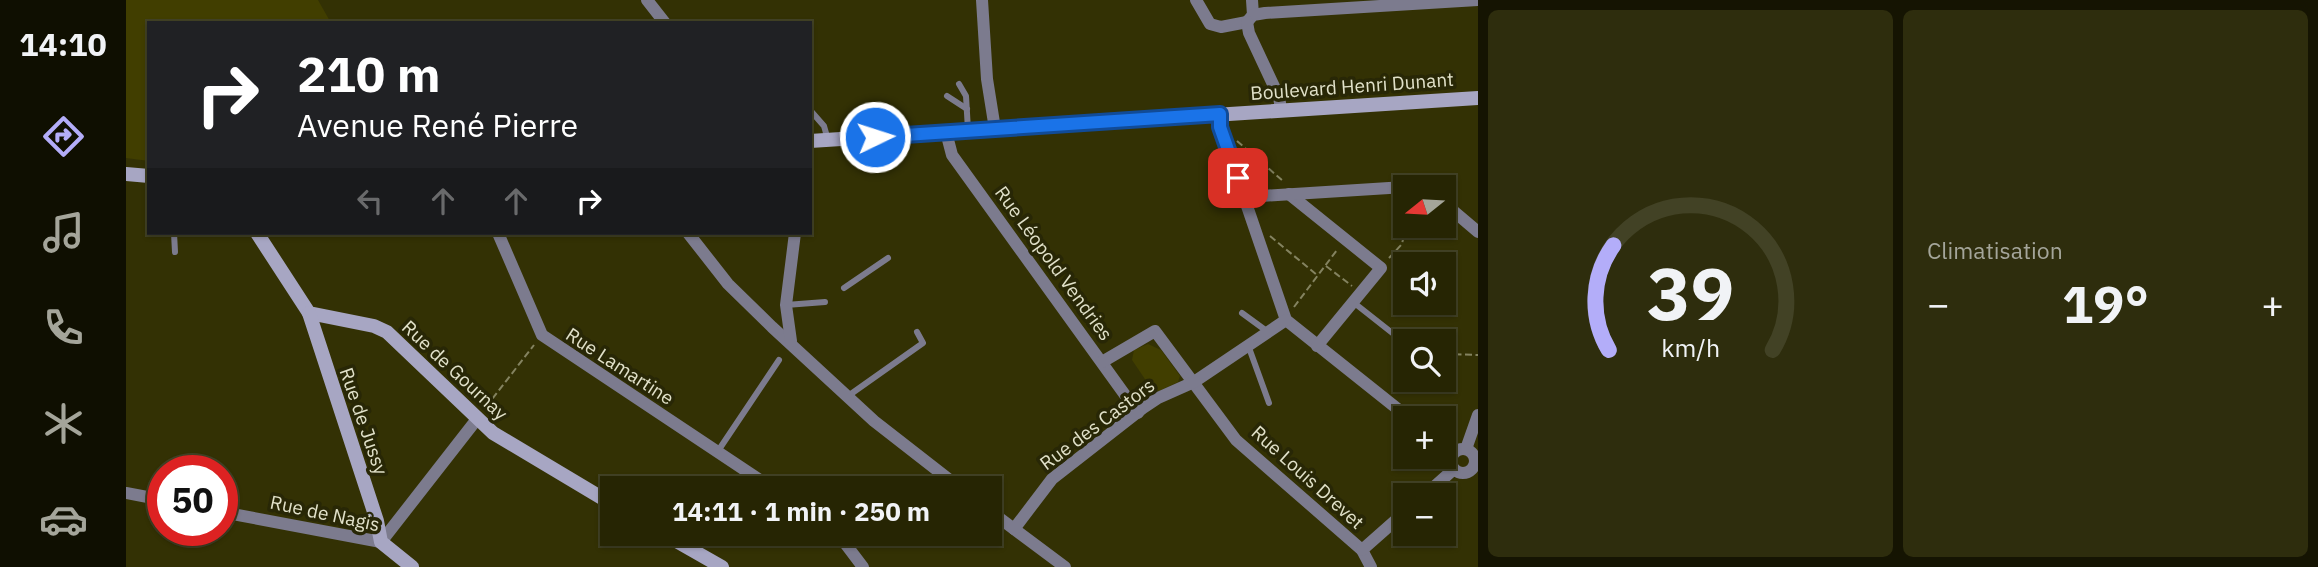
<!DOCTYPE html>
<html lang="fr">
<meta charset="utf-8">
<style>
:root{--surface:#262503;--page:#2e2d0d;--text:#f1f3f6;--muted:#a4a59a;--line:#424225;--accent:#b3adf9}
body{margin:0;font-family:"IBM Plex Sans",sans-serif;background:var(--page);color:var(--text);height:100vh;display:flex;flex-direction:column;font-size:26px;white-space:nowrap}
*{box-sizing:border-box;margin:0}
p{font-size:23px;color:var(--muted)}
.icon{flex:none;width:38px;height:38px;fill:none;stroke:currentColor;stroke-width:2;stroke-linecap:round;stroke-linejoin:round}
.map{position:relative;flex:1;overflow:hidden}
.side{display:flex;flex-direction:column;gap:10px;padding:10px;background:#151402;width:840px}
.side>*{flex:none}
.banner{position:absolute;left:21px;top:21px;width:665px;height:214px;border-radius:0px;box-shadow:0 2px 5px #0004,0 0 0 2px var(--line);background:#202124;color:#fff;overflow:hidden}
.needle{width:46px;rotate:252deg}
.buttons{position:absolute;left:1267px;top:175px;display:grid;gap:14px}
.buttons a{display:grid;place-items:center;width:63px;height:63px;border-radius:0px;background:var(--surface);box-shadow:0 2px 5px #0004,0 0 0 2px var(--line);font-size:35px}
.speed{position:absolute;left:21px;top:455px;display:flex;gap:14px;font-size:35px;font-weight:700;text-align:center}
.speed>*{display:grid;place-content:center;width:91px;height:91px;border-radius:50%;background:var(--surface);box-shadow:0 2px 5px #0004,0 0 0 2px var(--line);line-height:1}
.speed .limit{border:10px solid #d22;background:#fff;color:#111}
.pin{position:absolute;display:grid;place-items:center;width:60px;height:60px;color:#fff;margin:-30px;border-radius:14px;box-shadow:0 4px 10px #0006}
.me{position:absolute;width:77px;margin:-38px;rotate:86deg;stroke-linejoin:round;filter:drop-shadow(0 0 5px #0008)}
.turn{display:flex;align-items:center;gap:24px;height:147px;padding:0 35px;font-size:32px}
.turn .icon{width:91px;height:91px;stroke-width:2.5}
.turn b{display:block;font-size:49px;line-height:60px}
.lanes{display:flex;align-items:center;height:66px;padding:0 35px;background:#0003;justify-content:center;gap:35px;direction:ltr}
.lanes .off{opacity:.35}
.big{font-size:52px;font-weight:700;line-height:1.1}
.side .widget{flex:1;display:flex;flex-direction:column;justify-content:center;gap:10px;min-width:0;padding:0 24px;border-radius:10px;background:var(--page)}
.side .dial{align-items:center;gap:0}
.dial svg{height:182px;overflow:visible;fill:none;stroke:var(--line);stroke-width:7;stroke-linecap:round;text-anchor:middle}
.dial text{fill:var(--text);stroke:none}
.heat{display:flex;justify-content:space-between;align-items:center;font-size:38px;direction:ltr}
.side .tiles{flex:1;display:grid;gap:10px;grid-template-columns:repeat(2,1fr)}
.trip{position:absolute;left:474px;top:476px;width:402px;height:70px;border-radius:0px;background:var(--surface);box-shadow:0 2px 5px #0004,0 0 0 2px var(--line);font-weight:700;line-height:70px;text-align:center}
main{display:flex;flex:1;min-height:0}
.dock{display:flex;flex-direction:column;width:126px;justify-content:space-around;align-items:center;background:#0f0f01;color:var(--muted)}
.dock .icon{width:49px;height:49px}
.dock .on{color:var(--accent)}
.dock b{font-size:32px;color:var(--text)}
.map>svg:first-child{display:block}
.green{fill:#413e00}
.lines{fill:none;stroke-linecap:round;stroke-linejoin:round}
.path{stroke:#848360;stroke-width:2;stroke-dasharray:7 3.5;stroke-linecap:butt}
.lane{stroke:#7c7b8e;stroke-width:6}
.street{stroke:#7c7b8e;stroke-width:12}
.secondary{stroke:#a7a6c3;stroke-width:14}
.route-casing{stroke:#114b97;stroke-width:18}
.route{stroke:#1a73e8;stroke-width:12}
.labels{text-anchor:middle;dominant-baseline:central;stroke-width:7;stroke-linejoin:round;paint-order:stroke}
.street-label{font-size:19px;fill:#e1e1c9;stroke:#282706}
</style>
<main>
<nav class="dock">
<b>14:10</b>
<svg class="icon on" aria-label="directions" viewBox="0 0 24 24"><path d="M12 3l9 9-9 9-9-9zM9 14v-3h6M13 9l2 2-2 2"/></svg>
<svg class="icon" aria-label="music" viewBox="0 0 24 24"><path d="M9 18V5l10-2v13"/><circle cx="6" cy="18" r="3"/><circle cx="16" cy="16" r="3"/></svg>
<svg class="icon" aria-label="phone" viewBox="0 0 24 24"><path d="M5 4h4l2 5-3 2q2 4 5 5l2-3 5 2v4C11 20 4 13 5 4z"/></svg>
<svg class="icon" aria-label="climate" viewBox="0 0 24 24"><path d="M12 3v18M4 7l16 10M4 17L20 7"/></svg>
<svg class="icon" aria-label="car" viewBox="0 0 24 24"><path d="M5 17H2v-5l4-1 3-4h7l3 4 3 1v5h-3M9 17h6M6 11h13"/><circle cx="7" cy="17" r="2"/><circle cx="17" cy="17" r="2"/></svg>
</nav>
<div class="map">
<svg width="1352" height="567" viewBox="0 0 1352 567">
<rect width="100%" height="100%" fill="#333104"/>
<g class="green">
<polygon points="0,0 192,0 205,23 23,23 23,161 0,158"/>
<polygon points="1022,344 1035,350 1054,376 1052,382 1033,391 1025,388 1006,360 1008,350"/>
</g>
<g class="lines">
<g class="path">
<polyline points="1111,141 1157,181"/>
<polyline points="1144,236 1191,275"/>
<polyline points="1263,258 1276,244 1280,226"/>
<polyline points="1200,266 1226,286"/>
<polyline points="1168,307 1211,250"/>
<polyline points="1318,354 1352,355"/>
<polyline points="360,407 408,345"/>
</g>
<g class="lane">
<polyline points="833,84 840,96 842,130"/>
<polyline points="821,96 841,109"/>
<polyline points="684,110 698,126 702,140"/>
<polyline points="48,233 49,252"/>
<polyline points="718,288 762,258"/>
<polyline points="1227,302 1279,343"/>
<polyline points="660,305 699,302"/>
<polyline points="1116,313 1142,332"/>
<polyline points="1122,345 1143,403"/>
<polyline points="722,396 797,343 791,332"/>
<polyline points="592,451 653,360"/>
</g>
<g class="street">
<polyline points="521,0 539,23"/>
<polyline points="856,0 861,79 869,129"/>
<polyline points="1070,0 1084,24 1095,27 1121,22"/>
<polyline points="1126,0 1127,15"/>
<polyline points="1121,22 1127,15 1139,13 1352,0"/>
<polyline points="1121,22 1123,33 1153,97 1155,109"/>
<polyline points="1094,114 1094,127 1160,320 1283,418"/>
<polyline points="820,132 826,155 1012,413"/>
<polyline points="1163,194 1255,268 1191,346"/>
<polyline points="1119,201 1135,196 1279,187"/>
<polyline points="1318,203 1352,232"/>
<polyline points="372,233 416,335 646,488"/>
<polyline points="562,233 602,284 646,327 748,421 834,488"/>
<polyline points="665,341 660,305 669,233"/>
<polyline points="976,362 1029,331 1110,440 1236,550 1245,567"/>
<circle cx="1337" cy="461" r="12"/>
<polyline points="1340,449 1352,415"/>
<polyline points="0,493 37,500"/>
<polyline points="1299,495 1328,469"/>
<polyline points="864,511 939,567"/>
<polyline points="96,512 255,542 351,419"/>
<polyline points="888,529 926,479 1017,408 1032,398 1068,382 1160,320"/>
<polyline points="712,534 737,567"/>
<polyline points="1236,550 1279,512"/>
</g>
<g class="secondary">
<polyline points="684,141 1352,98"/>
<polyline points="0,174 23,176"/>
<polyline points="131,233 183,313 248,326 261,332 367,433 486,504"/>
<polyline points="183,313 251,521 255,542 286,567"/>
<polyline points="538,534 596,567"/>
</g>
</g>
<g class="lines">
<defs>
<polyline id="route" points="749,137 1094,114 1094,127 1112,178"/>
</defs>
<use href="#route" class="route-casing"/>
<use href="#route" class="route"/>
</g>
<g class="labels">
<g class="street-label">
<text transform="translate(1226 86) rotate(-4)">Boulevard Henri Dunant</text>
<text transform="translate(928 263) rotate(54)">Rue Léopold Vendries</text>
<text transform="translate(494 366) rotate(33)">Rue Lamartine</text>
<text transform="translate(329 370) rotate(43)">Rue de Gournay</text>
<text transform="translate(238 421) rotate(71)">Rue de Jussy</text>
<text transform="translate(971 424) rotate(-37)">Rue des Castors</text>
<text transform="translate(1182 477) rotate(42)">Rue Louis Drevet</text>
<text transform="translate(199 513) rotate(12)">Rue de Nagis</text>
</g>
</g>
</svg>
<div class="buttons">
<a><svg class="needle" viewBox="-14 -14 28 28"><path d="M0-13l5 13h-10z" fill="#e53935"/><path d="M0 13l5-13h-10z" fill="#a4a59a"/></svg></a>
<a><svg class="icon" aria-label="sound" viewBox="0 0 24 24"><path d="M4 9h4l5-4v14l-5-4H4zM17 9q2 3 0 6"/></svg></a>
<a><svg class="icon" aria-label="search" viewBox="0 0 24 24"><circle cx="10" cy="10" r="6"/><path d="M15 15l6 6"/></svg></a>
<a>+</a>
<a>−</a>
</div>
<div class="speed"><div class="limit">50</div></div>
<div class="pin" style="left:1112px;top:178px;background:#d93025"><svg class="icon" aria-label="arrive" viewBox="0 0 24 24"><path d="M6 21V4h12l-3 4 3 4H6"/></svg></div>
<svg class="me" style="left:749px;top:137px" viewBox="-20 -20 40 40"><circle r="17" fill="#1a73e8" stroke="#fff" stroke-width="3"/><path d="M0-11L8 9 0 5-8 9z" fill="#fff"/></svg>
<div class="trip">14:11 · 1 min · 250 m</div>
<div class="banner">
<div class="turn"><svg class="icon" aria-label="right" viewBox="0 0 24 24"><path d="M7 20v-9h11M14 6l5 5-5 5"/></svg><div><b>210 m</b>Avenue René Pierre</div></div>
<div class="lanes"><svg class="icon off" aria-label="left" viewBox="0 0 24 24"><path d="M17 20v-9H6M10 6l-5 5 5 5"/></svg><svg class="icon off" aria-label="ahead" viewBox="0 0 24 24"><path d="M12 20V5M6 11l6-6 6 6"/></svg><svg class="icon off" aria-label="ahead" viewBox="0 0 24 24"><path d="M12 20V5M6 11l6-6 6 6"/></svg><svg class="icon" aria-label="right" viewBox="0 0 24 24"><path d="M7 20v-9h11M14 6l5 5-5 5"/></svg></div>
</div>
</div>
<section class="side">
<div class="tiles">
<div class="widget dial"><svg viewBox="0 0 100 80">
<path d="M14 69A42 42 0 1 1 86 69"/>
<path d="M14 69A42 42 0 0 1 16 23" stroke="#b3adf9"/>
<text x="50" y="56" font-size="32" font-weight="700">39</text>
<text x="50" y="72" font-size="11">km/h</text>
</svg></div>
<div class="widget"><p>Climatisation</p>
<div class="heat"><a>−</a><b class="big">19°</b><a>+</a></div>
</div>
</div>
</section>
</main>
